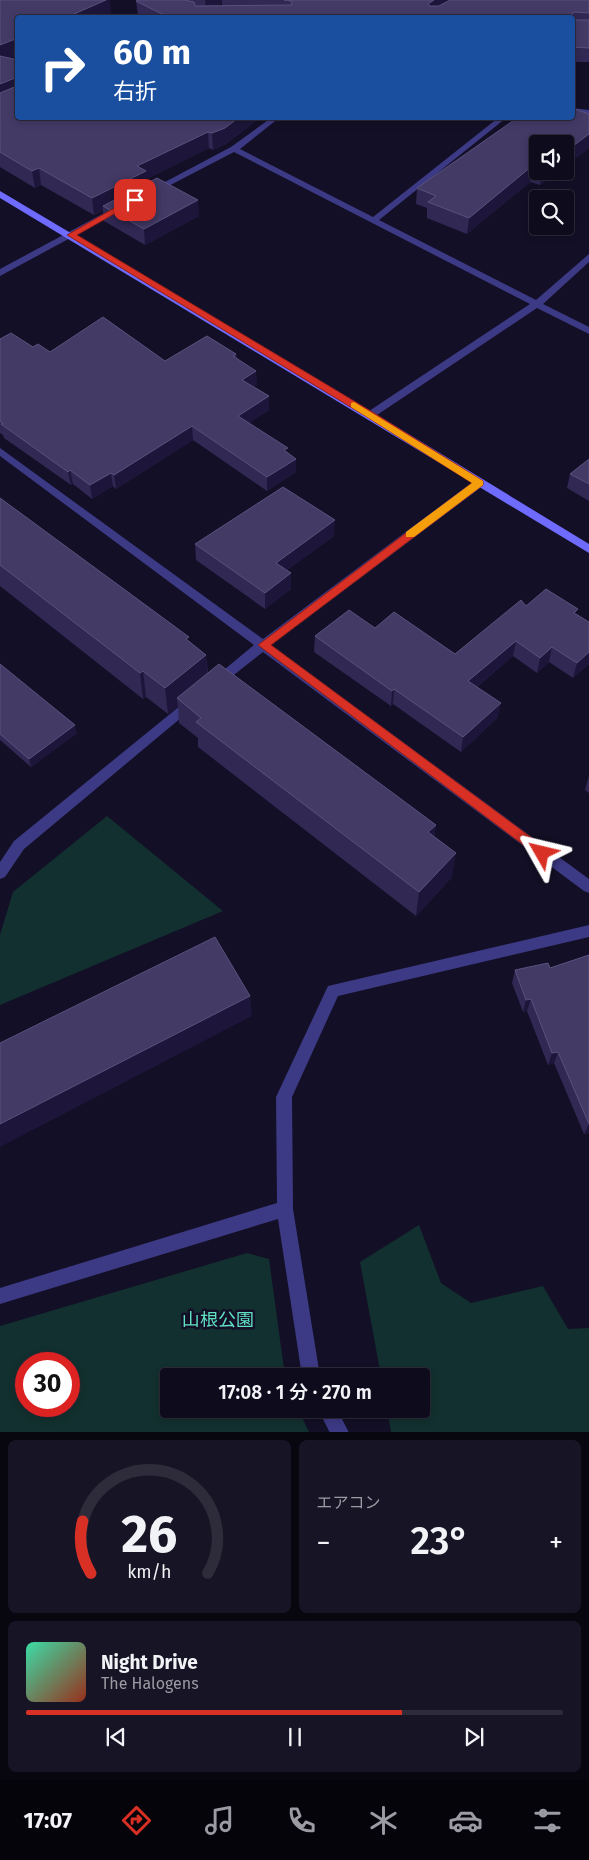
<!DOCTYPE html>
<html lang="ja">
<meta charset="utf-8">
<style>
:root{--surface:#0e0b1c;--page:#171425;--text:#f1f3f6;--muted:#9b9ba3;--line:#2e2b3b;--accent:#d93025}
body{margin:0;font-family:"Fira Sans","Noto Sans JP",sans-serif;background:var(--page);color:var(--text);height:100vh;display:flex;flex-direction:column;font-size:19px;white-space:nowrap}
*{box-sizing:border-box;margin:0}
p{font-size:16px;color:var(--muted)}
.icon{flex:none;width:28px;height:28px;fill:none;stroke:currentColor;stroke-width:2;stroke-linecap:round;stroke-linejoin:round}
.map{position:relative;height:1432px;overflow:hidden}
.panel{display:flex;flex-direction:column;gap:8px;padding:8px;background:#08060f;flex:1}
.panel>*{flex:none}
.top-card{position:absolute;left:15px;top:15px;width:560px;height:105px;border-radius:5px;box-shadow:0 2px 8px #0003,0 0 0 1px var(--line);background:#1a4fa0;color:#fff;overflow:hidden}
.buttons{position:absolute;left:529px;top:135px;display:grid;gap:10px}
.buttons a{display:grid;place-items:center;width:45px;height:45px;border-radius:5px;background:var(--surface);box-shadow:0 2px 8px #0003,0 0 0 1px var(--line);font-size:25px}
.speed{position:absolute;left:15px;top:1352px;display:flex;gap:10px;font-size:25px;font-weight:700;text-align:center}
.speed>*{display:grid;place-content:center;width:65px;height:65px;border-radius:50%;background:var(--surface);box-shadow:0 2px 8px #0003,0 0 0 1px var(--line);line-height:1}
.speed .limit{border:8px solid #d22;background:#fff;color:#111}
.pin{position:absolute;display:grid;place-items:center;width:42px;height:42px;color:#fff;margin:-21px;border-radius:10px;box-shadow:0 2px 8px #0006}
.me{position:absolute;width:55px;margin:-28px;rotate:307deg;stroke-linejoin:round;filter:drop-shadow(0 0 4px #0008)}
.turn{display:flex;align-items:center;gap:18px;height:105px;padding:0 15px;font-size:22px}
.turn .icon{width:65px;height:65px;stroke-width:2.5}
.turn b{display:block;font-size:35px;line-height:42px}
.big{font-size:38px;font-weight:600;line-height:1.1}
.panel .tile{flex:1;display:flex;flex-direction:column;justify-content:center;gap:8px;min-width:0;padding:0 18px;border-radius:8px;background:var(--page)}
.panel .dial{align-items:center;gap:0}
.dial svg{height:130px;overflow:visible;fill:none;stroke:var(--line);stroke-width:7;stroke-linecap:round;text-anchor:middle}
.dial text{fill:var(--text);stroke:none}
.song{display:flex;align-items:center;gap:15px}
.cover{width:60px;height:60px;border-radius:8px;background:linear-gradient(135deg,hsl(160 70% 55%),hsl(10 70% 35%))}
.played{height:5px;border-radius:2px;background:linear-gradient(90deg,var(--accent) 70%,var(--line) 70%)}
.keys{display:flex;justify-content:space-around;direction:ltr}
.heat{display:flex;justify-content:space-between;align-items:center;font-size:28px;direction:ltr}
.panel .tiles{flex:1;display:grid;gap:8px;grid-template-columns:1fr 1fr}
.tile:last-child{grid-column:span 2}
.trip{position:absolute;left:160px;top:1368px;width:270px;height:50px;border-radius:5px;background:var(--surface);box-shadow:0 2px 8px #0003,0 0 0 1px var(--line);font-weight:600;line-height:50px;text-align:center}
.menu{display:flex;height:80px;justify-content:space-around;align-items:center;background:#06040b;color:var(--muted)}
.menu .icon{width:35px;height:35px}
.menu .active{color:var(--accent)}
.menu b{font-size:22px;color:var(--text)}
.map>svg:first-child{display:block}
.green{fill:#12302f;fill-rule:evenodd}
.lines{fill:none;stroke-linecap:round;stroke-linejoin:round}
.street{fill:#3d3a85;fill-rule:evenodd}
.secondary{fill:#6f6bff;fill-rule:evenodd}
.wall{fill:#312854;fill-rule:evenodd}
.shaded-wall{fill:#1d163a}
.building{fill:#433a66;stroke:#5a527e}
.route{fill:#d93025;stroke:#8d1f18}
.slow{fill:#f59e0b}
.labels{text-anchor:middle;dominant-baseline:central;stroke-width:5;stroke-linejoin:round;paint-order:stroke}
.near-park-label{font-size:18px;fill:#5fe0c0;stroke:#130f26}
</style>
<div class="map">
<svg width="589" height="1433" viewBox="0 0 589 1433">
<rect width="100%" height="100%" fill="#130f26"/>
<g class="green">
<polygon points="107,816 223,911 0,1005 0,935 13,892"/>
<polygon points="419,1225 441,1283 471,1303 543,1286 568,1329 589,1328 589,1432 391,1432 387,1409 421,1409 421,1376 381,1376 360,1262"/>
<path d="M247 1253 269 1259 285 1376H169V1409H298L309 1432H0V1326ZM26 1364H69V1406H26Z"/>
</g>
<g class="lines">
<g class="street">
<polygon points="572,108 589,110 589,114 572,112"/>
<polygon points="271,118 279,118 240,149 373,217 498,118 506,118 379,220 536,300 589,254 589,262 543,304 589,327 589,334 537,308 374,417 366,417 365,415 366,413 530,304 234,152 155,193 148,191 231,147"/>
<polygon points="119,205 123,208 122,210 0,276 0,269"/>
<polygon points="0,448 263,639 475,480 483,480 484,483 483,486 271,645 589,879 589,893 584,891 263,652 221,685 213,685 211,682 213,679 254,645 0,456"/>
<polygon points="190,699 194,701 196,704 194,707 24,849 5,877 0,879 0,862 14,841 186,701"/>
<polygon points="589,925 589,937 338,996 292,1097 293,1209 320,1376 302,1376 278,1219 0,1304 0,1288 277,1203 276,1097 328,986"/>
<polygon points="318,1409 337,1409 349,1433 330,1433"/>
</g>
<polygon class="secondary" points="0,191 374,413 589,544 589,553 0,198"/>
</g>
<g class="wall">
<polygon points="0,0 111,14 104,18 18,18 18,55 10,58 18,60 18,118 260,118 226,144 213,150 209,148 147,179 147,183 199,216 145,245 104,221 103,211 94,215 41,185 35,188 0,167"/>
<path d="M138 0H589V62H572V18H143L138 15 136 1ZM222 3V6H216Z"/>
<polygon points="589,114 589,148 565,166 565,144 538,144 538,171 558,171 540,185 530,182 467,234 427,218 427,208 416,204 417,188"/>
<polygon points="0,339 50,352 165,361 236,354 237,359 257,384 253,387 269,396 269,410 249,423 288,453 296,459 296,472 267,491 193,440 116,489 113,486 92,499 73,484 71,485 4,438 3,435 0,433"/>
<polygon points="589,459 589,501 567,488 570,474"/>
<polygon points="0,498 206,655 208,673 436,825 434,837 452,877 416,916 198,747 198,738 179,723 178,706 168,714 146,697 143,699 0,586"/>
<polygon points="334,536 287,570 291,589 265,609 196,560 195,544"/>
<polygon points="526,606 577,614 589,622 589,664 573,678 549,662 537,673 513,656 477,687 498,717 461,752 393,704 391,706 314,652 315,636 375,628 455,654"/>
<polygon points="0,664 77,733 31,767 0,740"/>
<polygon points="589,775 589,793 585,790"/>
<polygon points="589,955 589,1133 584,1134 554,1063 548,1065 527,1011 523,1012 512,983 515,970 550,968"/>
</g>
<g class="shaded-wall">
<polygon points="106,0 110,0 111,14 104,18 65,18"/>
<polygon points="205,0 222,0 222,3 206,11"/>
<polygon points="434,0 456,0 427,18 428,4"/>
<polygon points="18,38 18,55 0,63 0,45"/>
<polygon points="15,78 17,94 0,101 0,84"/>
<polygon points="238,118 260,118 226,144 213,150 212,133"/>
<polygon points="208,132 209,148 147,179 147,188 103,206 103,211 94,215 92,198 137,166"/>
<polygon points="589,134 589,148 565,166 565,152"/>
<polygon points="532,166 530,182 467,234 469,218"/>
<polygon points="39,168 41,185 35,188 32,171"/>
<polygon points="542,171 558,171 540,185"/>
<polygon points="198,200 199,216 145,245 144,229"/>
<polygon points="256,371 257,384 243,393 242,380"/>
<polygon points="269,396 269,410 239,430 238,416"/>
<polygon points="192,426 193,440 116,489 114,475"/>
<polygon points="296,459 296,472 267,491 267,477"/>
<polygon points="70,470 73,484 71,485 68,472"/>
<polygon points="111,473 113,486 92,499 90,485"/>
<polygon points="335,520 334,536 276,578 276,563"/>
<polygon points="291,573 291,589 265,609 265,593"/>
<polygon points="516,641 513,656 466,696 468,681"/>
<polygon points="552,647 549,662 537,673 540,658"/>
<polygon points="589,652 589,664 573,678 577,663"/>
<polygon points="206,655 208,681 177,698 178,706 168,714 165,688"/>
<polygon points="143,671 146,697 143,699 140,673"/>
<polygon points="394,689 393,704 391,706 392,691"/>
<polygon points="501,703 498,717 461,752 463,737"/>
<polygon points="75,725 77,733 31,767 29,759"/>
<polygon points="436,825 432,849 428,832"/>
<polygon points="456,853 452,877 416,916 419,892"/>
<polygon points="250,996 252,1016 0,1147 0,1124"/>
<polygon points="531,999 527,1011 523,1012 526,1000"/>
<polygon points="558,1052 554,1063 548,1065 552,1053"/>
<polygon points="589,1124 589,1133 584,1134"/>
</g>
<g class="building">
<polygon points="0,0 106,0 65,18 18,18 18,38 0,45"/>
<polygon points="138,0 184,0 194,2 195,6 292,5 292,2 288,0 284,0 434,0 428,4 430,6 439,6 450,0 589,0 589,13 574,12 572,14 574,20 589,20 589,48 572,47 572,18 170,18 136,1"/>
<polygon points="0,56 18,60 18,118 238,118 225,128 212,133 208,132 137,166 146,171 92,198 39,168 32,171 0,152 0,93 17,86 17,80 15,78 0,84"/>
<polygon points="572,108 589,114 589,134 565,152 565,144 538,144 538,168 532,166 469,218 428,202 436,196 417,188 517,118 572,118"/>
<polygon points="157,178 198,200 144,229 103,206"/>
<polygon points="103,317 165,361 207,336 236,354 233,356 256,371 242,380 269,396 238,416 288,448 284,450 296,459 267,477 192,426 114,475 111,473 90,485 70,470 68,472 1,424 3,423 0,421 0,339 11,333 33,347 38,344 50,352"/>
<polygon points="589,459 589,484 570,474"/>
<polygon points="283,487 335,520 276,563 291,573 265,593 195,544"/>
<polygon points="0,498 189,637 186,639 206,655 165,688 143,671 140,673 0,565"/>
<polygon points="546,589 578,609 574,613 589,622 589,652 577,663 552,647 540,658 516,641 468,681 501,703 463,737 394,689 392,691 315,636 349,610 375,628 394,612 455,654 521,600 526,606"/>
<polygon points="0,664 75,725 29,759 0,734"/>
<polygon points="219,664 436,825 428,832 456,853 419,892 196,722 201,718 177,698"/>
<polygon points="215,937 250,996 0,1124 0,1043"/>
<polygon points="589,955 589,1124 558,1052 552,1053 531,999 526,1000 515,970 548,963 550,968"/>
</g>
<polygon class="route" points="132,198 139,200 77,235 374,413 483,481 483,485 271,645 547,849 549,853 547,856 542,858 538,856 258,645 472,483 367,417 67,235"/>
<polygon class="slow" points="354,402 483,481 483,485 414,537 406,537 406,532 472,483 351,407 351,403"/>
<g class="labels">
<g class="near-park-label">
<text x="218" y="1320">山根公園</text>
</g>
</g>
</svg>
<div class="buttons">
<a><svg class="icon" aria-label="sound" viewBox="0 0 24 24"><path d="M4 9h4l5-4v14l-5-4H4zM17 9q2 3 0 6"/></svg></a>
<a><svg class="icon" aria-label="search" viewBox="0 0 24 24"><circle cx="10" cy="10" r="6"/><path d="M15 15l6 6"/></svg></a>
</div>
<div class="speed"><div class="limit">30</div></div>
<div class="pin" style="left:135px;top:200px;background:#d93025"><svg class="icon" aria-label="arrive" viewBox="0 0 24 24"><path d="M6 21V4h12l-3 4 3 4H6"/></svg></div>
<svg class="me" style="left:542px;top:853px" viewBox="-20 -20 40 40"><path d="M0-17L14 15 0 8-14 15z" fill="#d93025" stroke="#fff" stroke-width="4"/></svg>
<div class="trip">17:08 · 1 分 · 270 m</div>
<div class="top-card">
<div class="turn"><svg class="icon" aria-label="right" viewBox="0 0 24 24"><path d="M7 20v-9h11M14 6l5 5-5 5"/></svg><div><b>60 m</b>右折</div></div>
</div>
</div>
<section class="panel">
<div class="tiles">
<div class="tile dial"><svg viewBox="0 0 100 80">
<path d="M14 69A42 42 0 1 1 86 69"/>
<path d="M14 69A42 42 0 0 1 9 37" stroke="#d93025"/>
<text x="50" y="56" font-size="32" font-weight="700">26</text>
<text x="50" y="72" font-size="11">km/h</text>
</svg></div>
<div class="tile"><p>エアコン</p>
<div class="heat"><a>−</a><b class="big">23°</b><a>+</a></div>
</div>
<div class="tile">
<div class="song"><i class="cover"></i><div><b>Night Drive</b><p>The Halogens</p></div></div>
<div class="played"></div>
<div class="keys"><svg class="icon" aria-label="previous" viewBox="0 0 24 24"><path d="M18 5L8 12l10 7zM5 5v14"/></svg><svg class="icon" aria-label="pause" viewBox="0 0 24 24"><path d="M8 5v14M16 5v14"/></svg><svg class="icon" aria-label="next" viewBox="0 0 24 24"><path d="M6 5l10 7-10 7zM19 5v14"/></svg></div>
</div>
</div>
</section>
<nav class="menu">
<b>17:07</b>
<svg class="icon active" aria-label="directions" viewBox="0 0 24 24"><path d="M12 3l9 9-9 9-9-9zM9 14v-3h6M13 9l2 2-2 2"/></svg>
<svg class="icon" aria-label="music" viewBox="0 0 24 24"><path d="M9 18V5l10-2v13"/><circle cx="6" cy="18" r="3"/><circle cx="16" cy="16" r="3"/></svg>
<svg class="icon" aria-label="phone" viewBox="0 0 24 24"><path d="M5 4h4l2 5-3 2q2 4 5 5l2-3 5 2v4C11 20 4 13 5 4z"/></svg>
<svg class="icon" aria-label="climate" viewBox="0 0 24 24"><path d="M12 3v18M4 7l16 10M4 17L20 7"/></svg>
<svg class="icon" aria-label="car" viewBox="0 0 24 24"><path d="M5 17H2v-5l4-1 3-4h7l3 4 3 1v5h-3M9 17h6M6 11h13"/><circle cx="7" cy="17" r="2"/><circle cx="17" cy="17" r="2"/></svg>
<svg class="icon" aria-label="filters" viewBox="0 0 24 24"><path d="M4 7h16M4 17h16"/><circle cx="9" cy="7" r="2"/><circle cx="15" cy="17" r="2"/></svg>
</nav>
